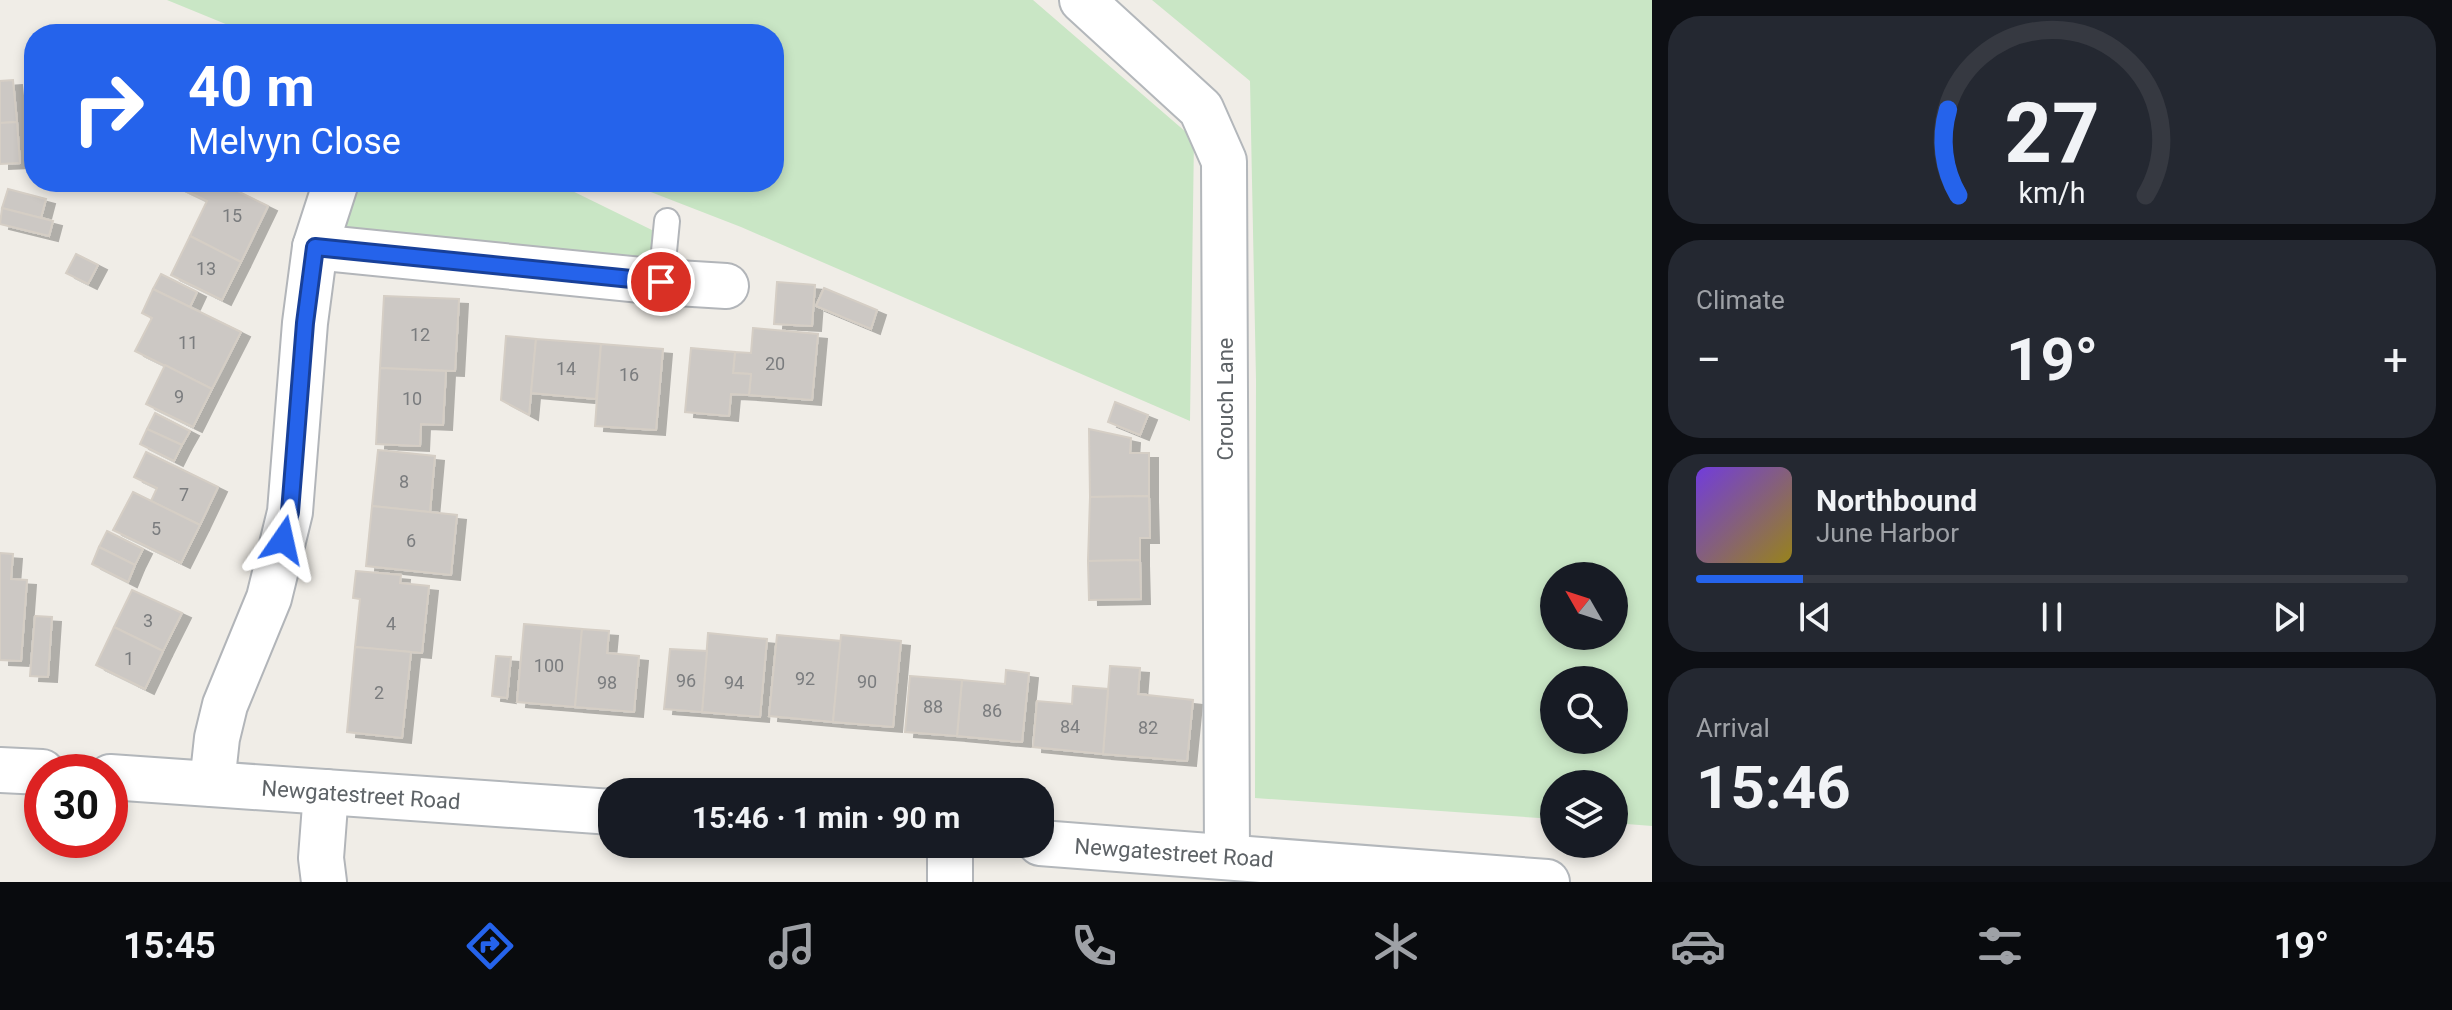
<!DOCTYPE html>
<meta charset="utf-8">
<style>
:root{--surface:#171b24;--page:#242831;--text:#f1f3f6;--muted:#9ea1a6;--line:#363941;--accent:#2563eb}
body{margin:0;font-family:Roboto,sans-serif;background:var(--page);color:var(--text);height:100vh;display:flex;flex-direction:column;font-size:30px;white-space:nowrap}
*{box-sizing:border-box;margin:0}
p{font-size:26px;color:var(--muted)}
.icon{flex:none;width:44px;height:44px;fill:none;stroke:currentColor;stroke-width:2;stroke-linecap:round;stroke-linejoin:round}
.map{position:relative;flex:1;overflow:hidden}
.side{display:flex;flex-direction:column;gap:16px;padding:16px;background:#0d0f14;width:800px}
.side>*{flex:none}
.banner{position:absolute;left:24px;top:24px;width:760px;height:168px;border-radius:32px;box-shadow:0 4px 12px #0003;background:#2563eb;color:#fff;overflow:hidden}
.needle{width:52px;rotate:309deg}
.fabs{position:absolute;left:1540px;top:562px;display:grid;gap:16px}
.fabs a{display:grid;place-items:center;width:88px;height:88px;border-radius:50%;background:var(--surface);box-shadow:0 4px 12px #0003;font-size:40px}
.speed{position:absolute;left:24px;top:754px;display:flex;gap:16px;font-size:40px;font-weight:700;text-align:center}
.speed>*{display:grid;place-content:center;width:104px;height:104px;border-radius:50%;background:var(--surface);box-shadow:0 4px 12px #0003;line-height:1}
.speed .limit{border:12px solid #d22;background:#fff;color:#111}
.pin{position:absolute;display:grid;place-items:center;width:68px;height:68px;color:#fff;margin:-34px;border:4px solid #fff;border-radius:50%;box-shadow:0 2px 8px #0007}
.me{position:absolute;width:88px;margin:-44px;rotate:11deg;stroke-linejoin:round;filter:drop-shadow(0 0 6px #0008)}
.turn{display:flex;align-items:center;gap:28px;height:168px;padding:0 32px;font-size:36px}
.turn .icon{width:104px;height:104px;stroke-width:2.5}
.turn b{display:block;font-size:56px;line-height:68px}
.big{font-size:60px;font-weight:700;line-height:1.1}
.side .tile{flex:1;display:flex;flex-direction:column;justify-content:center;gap:12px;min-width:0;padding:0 28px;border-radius:32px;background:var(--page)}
.side .dial{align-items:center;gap:0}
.dial svg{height:208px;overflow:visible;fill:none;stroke:var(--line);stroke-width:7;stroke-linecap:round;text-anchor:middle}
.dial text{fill:var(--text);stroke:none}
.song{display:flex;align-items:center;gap:24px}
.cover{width:96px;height:96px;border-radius:12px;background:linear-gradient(135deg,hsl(260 70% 55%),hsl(50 70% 35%))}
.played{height:8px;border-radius:4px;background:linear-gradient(90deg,var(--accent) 15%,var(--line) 15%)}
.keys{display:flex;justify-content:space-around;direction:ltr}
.heat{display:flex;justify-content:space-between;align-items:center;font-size:44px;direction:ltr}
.trip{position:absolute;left:598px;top:778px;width:456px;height:80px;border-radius:32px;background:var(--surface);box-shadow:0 4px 12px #0003;font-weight:700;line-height:80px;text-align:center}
.tabs{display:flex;height:128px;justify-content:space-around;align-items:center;background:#090b0e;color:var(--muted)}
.tabs .icon{width:56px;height:56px}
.tabs .active{color:var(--accent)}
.tabs b{font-size:36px;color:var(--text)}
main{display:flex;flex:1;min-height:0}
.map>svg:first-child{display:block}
.green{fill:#c9e6c5;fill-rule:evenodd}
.building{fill:#ccc8c4;stroke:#d5cec5;stroke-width:2;filter:url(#shadow)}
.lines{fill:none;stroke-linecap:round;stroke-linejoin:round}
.lane-casing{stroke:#b2b5b9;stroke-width:28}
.street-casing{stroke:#b2b5b9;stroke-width:48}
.secondary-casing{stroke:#b3b7bb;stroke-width:48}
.lane{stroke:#fff;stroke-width:24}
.street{stroke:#fff;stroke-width:44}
.secondary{stroke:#fff;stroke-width:44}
.route-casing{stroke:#184099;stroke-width:20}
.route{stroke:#2563eb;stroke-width:14}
.labels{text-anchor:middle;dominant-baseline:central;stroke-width:7;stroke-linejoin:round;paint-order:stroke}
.number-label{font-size:18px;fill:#7a7c7e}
.street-label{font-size:22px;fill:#5e6367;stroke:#fff}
</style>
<main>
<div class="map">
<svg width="1652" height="882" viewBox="0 0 1652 882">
<defs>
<filter id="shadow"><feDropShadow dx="9" dy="5" stdDeviation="0" flood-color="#0004"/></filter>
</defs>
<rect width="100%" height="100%" fill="#f0ede7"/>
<g class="green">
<polygon points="167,0 1033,0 1194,139 1190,421 741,227 625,182 774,182 774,34 250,34"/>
<path d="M1152 0H1652V826L1614 823V784H1554V819L1255 798 1256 380 1250 81ZM1554 576H1614V636H1554ZM1554 680H1614V740H1554Z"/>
<polygon points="390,182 554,182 656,232 654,248 644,260 347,233 342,226 355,187 364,184 387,189"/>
</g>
<g class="building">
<polygon points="13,80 17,122 0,123 0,81"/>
<polygon points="17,122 20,163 0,164 0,123"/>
<polygon points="168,182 219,182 268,206 241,262 190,236 207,201"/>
<polygon points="8,189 46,199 41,218 2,208"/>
<polygon points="2,208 53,221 49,236 0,224"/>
<polygon points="190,236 241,262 222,300 171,275"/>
<polygon points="76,254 98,265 88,284 66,273"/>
<polygon points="161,274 197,292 190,307 153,289"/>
<polygon points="777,282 815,285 812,326 774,324"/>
<polygon points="824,288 877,310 871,329 816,306"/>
<polygon points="153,289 241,332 212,389 135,351 152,318 142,313"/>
<polygon points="384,296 459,299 455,371 380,368"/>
<polygon points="753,328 818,334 812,400 749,395 751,374 733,373 735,352 751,353"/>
<polygon points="506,336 536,339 529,415 501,400"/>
<polygon points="536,339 601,344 596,399 531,393"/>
<polygon points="601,344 663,349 656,430 595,426"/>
<polygon points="691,348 735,352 733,373 751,374 749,395 731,394 729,416 685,412"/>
<polygon points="165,365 212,389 193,427 146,404"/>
<polygon points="380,368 446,371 443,425 421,424 420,446 376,444"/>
<polygon points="1115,402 1148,415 1140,435 1108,422"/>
<polygon points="155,413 190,431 182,445 147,429"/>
<polygon points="147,429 182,445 174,461 140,444"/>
<polygon points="1089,429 1131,438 1130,453 1149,453 1149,496 1090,497"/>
<polygon points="378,450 435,456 430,512 372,506"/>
<polygon points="146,452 218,487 200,525 151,501 157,488 134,477"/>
<polygon points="133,492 200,525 181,563 113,530"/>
<polygon points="1149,496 1150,538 1140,538 1140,560 1088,561 1090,497"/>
<polygon points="372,506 457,515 451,575 366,566"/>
<polygon points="107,531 143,549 135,565 99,547"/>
<polygon points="99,547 135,565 128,582 92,564"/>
<polygon points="0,553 13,554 11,579 27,580 21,661 0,660"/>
<polygon points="1140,560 1141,599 1089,600 1088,561"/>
<polygon points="356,571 401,575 400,583 429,586 422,653 355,647 360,599 353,598"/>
<polygon points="132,590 182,613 163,651 114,627"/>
<polygon points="35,616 52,617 48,677 30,676"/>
<polygon points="524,624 582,629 575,707 517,702"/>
<polygon points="114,627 163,651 145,689 96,665"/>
<polygon points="582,629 609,631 607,653 639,656 634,712 575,707"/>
<polygon points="708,633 767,639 760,717 702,712"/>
<polygon points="777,635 841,641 833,722 769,716"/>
<polygon points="841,635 901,641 893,727 833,722"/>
<polygon points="355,647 411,652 402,738 347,732"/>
<polygon points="670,649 707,651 702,712 664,709"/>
<polygon points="496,656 511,657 507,698 492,696"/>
<polygon points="1110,666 1140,668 1138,694 1193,700 1187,761 1103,754"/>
<polygon points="1006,670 1029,673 1022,742 957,736 962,680 1005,684"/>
<polygon points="910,676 962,680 957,736 905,732"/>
<polygon points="1073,686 1108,689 1103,754 1033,747 1037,701 1072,704"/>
</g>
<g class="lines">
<defs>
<polyline id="lane" points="661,282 667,221"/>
<g id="street">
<polyline points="315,247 661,282 726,286"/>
<polyline points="212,784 217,738 225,705 269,598 290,512 305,323 315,247 336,182"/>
<polyline points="324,882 321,858 326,792"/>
<polyline points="950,882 950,844"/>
</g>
<g id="secondary">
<polyline points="1082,0 1201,109 1224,161 1227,856"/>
<polyline points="0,770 42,772"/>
<polyline points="110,777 612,812"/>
<polyline points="1040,843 1547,882"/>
</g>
</defs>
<use href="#lane" class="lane-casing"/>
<use href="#street" class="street-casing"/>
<use href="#secondary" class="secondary-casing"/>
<use href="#lane" class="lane"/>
<use href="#street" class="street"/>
<use href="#secondary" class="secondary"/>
</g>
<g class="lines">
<defs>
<polyline id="route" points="283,540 290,512 305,323 315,247 661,282"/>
</defs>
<use href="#route" class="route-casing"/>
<use href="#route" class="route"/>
</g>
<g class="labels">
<g class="number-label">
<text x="232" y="215">15</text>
<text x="206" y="268">13</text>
<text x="420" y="334">12</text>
<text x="188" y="342">11</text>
<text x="775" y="363">20</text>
<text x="566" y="368">14</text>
<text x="629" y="374">16</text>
<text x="179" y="396">9</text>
<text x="412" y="398">10</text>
<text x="404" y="481">8</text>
<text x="184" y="494">7</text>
<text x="156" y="528">5</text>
<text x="411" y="540">6</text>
<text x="148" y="620">3</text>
<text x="391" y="623">4</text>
<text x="129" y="658">1</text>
<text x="549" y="665">100</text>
<text x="805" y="678">92</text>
<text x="686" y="680">96</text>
<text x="867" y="681">90</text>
<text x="607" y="682">98</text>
<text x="734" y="682">94</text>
<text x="379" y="692">2</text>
<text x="933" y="706">88</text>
<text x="992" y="710">86</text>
<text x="1070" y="726">84</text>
<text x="1148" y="727">82</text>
</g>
<g class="street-label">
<text transform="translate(1225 399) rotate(-90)">Crouch Lane</text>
<text transform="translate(361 795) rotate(4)">Newgatestreet Road</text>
<text transform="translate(1174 853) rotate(4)">Newgatestreet Road</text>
</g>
</g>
</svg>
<div class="fabs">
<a><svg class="needle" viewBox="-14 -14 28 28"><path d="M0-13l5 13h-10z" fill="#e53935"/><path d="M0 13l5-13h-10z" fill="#9ea1a6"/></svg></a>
<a><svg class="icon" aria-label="search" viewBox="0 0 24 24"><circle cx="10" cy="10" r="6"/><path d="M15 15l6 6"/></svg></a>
<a><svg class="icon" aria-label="layers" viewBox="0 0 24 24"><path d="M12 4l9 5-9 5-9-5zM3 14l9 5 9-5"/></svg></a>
</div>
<div class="speed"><div class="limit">30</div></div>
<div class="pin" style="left:661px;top:282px;background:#d93025"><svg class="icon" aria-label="arrive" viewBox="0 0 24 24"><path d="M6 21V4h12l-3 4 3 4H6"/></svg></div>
<svg class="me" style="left:283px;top:540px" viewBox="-20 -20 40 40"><path d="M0-17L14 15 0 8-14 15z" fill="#2563eb" stroke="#fff" stroke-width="4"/></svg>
<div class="trip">15:46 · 1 min · 90 m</div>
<div class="banner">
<div class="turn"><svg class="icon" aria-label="right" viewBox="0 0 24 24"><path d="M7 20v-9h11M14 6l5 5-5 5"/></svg><div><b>40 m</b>Melvyn Close</div></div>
</div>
</div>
<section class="side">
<div class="tile dial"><svg viewBox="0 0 100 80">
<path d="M14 69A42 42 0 1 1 86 69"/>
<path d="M14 69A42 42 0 0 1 10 36" stroke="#2563eb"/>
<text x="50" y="56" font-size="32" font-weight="700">27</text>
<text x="50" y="72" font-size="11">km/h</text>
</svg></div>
<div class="tile"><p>Climate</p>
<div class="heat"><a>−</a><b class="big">19°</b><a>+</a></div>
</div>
<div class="tile">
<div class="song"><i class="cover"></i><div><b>Northbound</b><p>June Harbor</p></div></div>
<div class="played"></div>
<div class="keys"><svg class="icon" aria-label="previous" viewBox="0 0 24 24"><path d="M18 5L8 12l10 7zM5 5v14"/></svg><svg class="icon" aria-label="pause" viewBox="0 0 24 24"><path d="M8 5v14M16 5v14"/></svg><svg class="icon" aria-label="next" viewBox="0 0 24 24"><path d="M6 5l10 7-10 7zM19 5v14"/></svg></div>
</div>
<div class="tile"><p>Arrival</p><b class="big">15:46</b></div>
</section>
</main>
<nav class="tabs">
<b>15:45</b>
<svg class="icon active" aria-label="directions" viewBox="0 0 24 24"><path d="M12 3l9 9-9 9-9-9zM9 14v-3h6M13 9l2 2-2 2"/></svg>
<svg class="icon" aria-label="music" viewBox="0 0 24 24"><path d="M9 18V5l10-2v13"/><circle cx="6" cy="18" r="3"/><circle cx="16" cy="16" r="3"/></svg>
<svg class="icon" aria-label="phone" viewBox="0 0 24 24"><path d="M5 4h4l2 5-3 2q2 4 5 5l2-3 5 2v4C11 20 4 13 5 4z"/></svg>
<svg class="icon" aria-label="climate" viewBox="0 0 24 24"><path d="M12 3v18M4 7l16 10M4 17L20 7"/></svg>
<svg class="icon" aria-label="car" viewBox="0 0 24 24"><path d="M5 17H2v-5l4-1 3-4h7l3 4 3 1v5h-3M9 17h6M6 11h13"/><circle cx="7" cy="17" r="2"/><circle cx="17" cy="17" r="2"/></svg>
<svg class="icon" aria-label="filters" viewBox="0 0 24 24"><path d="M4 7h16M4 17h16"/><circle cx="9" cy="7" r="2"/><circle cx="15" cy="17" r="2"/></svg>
<b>19°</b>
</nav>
